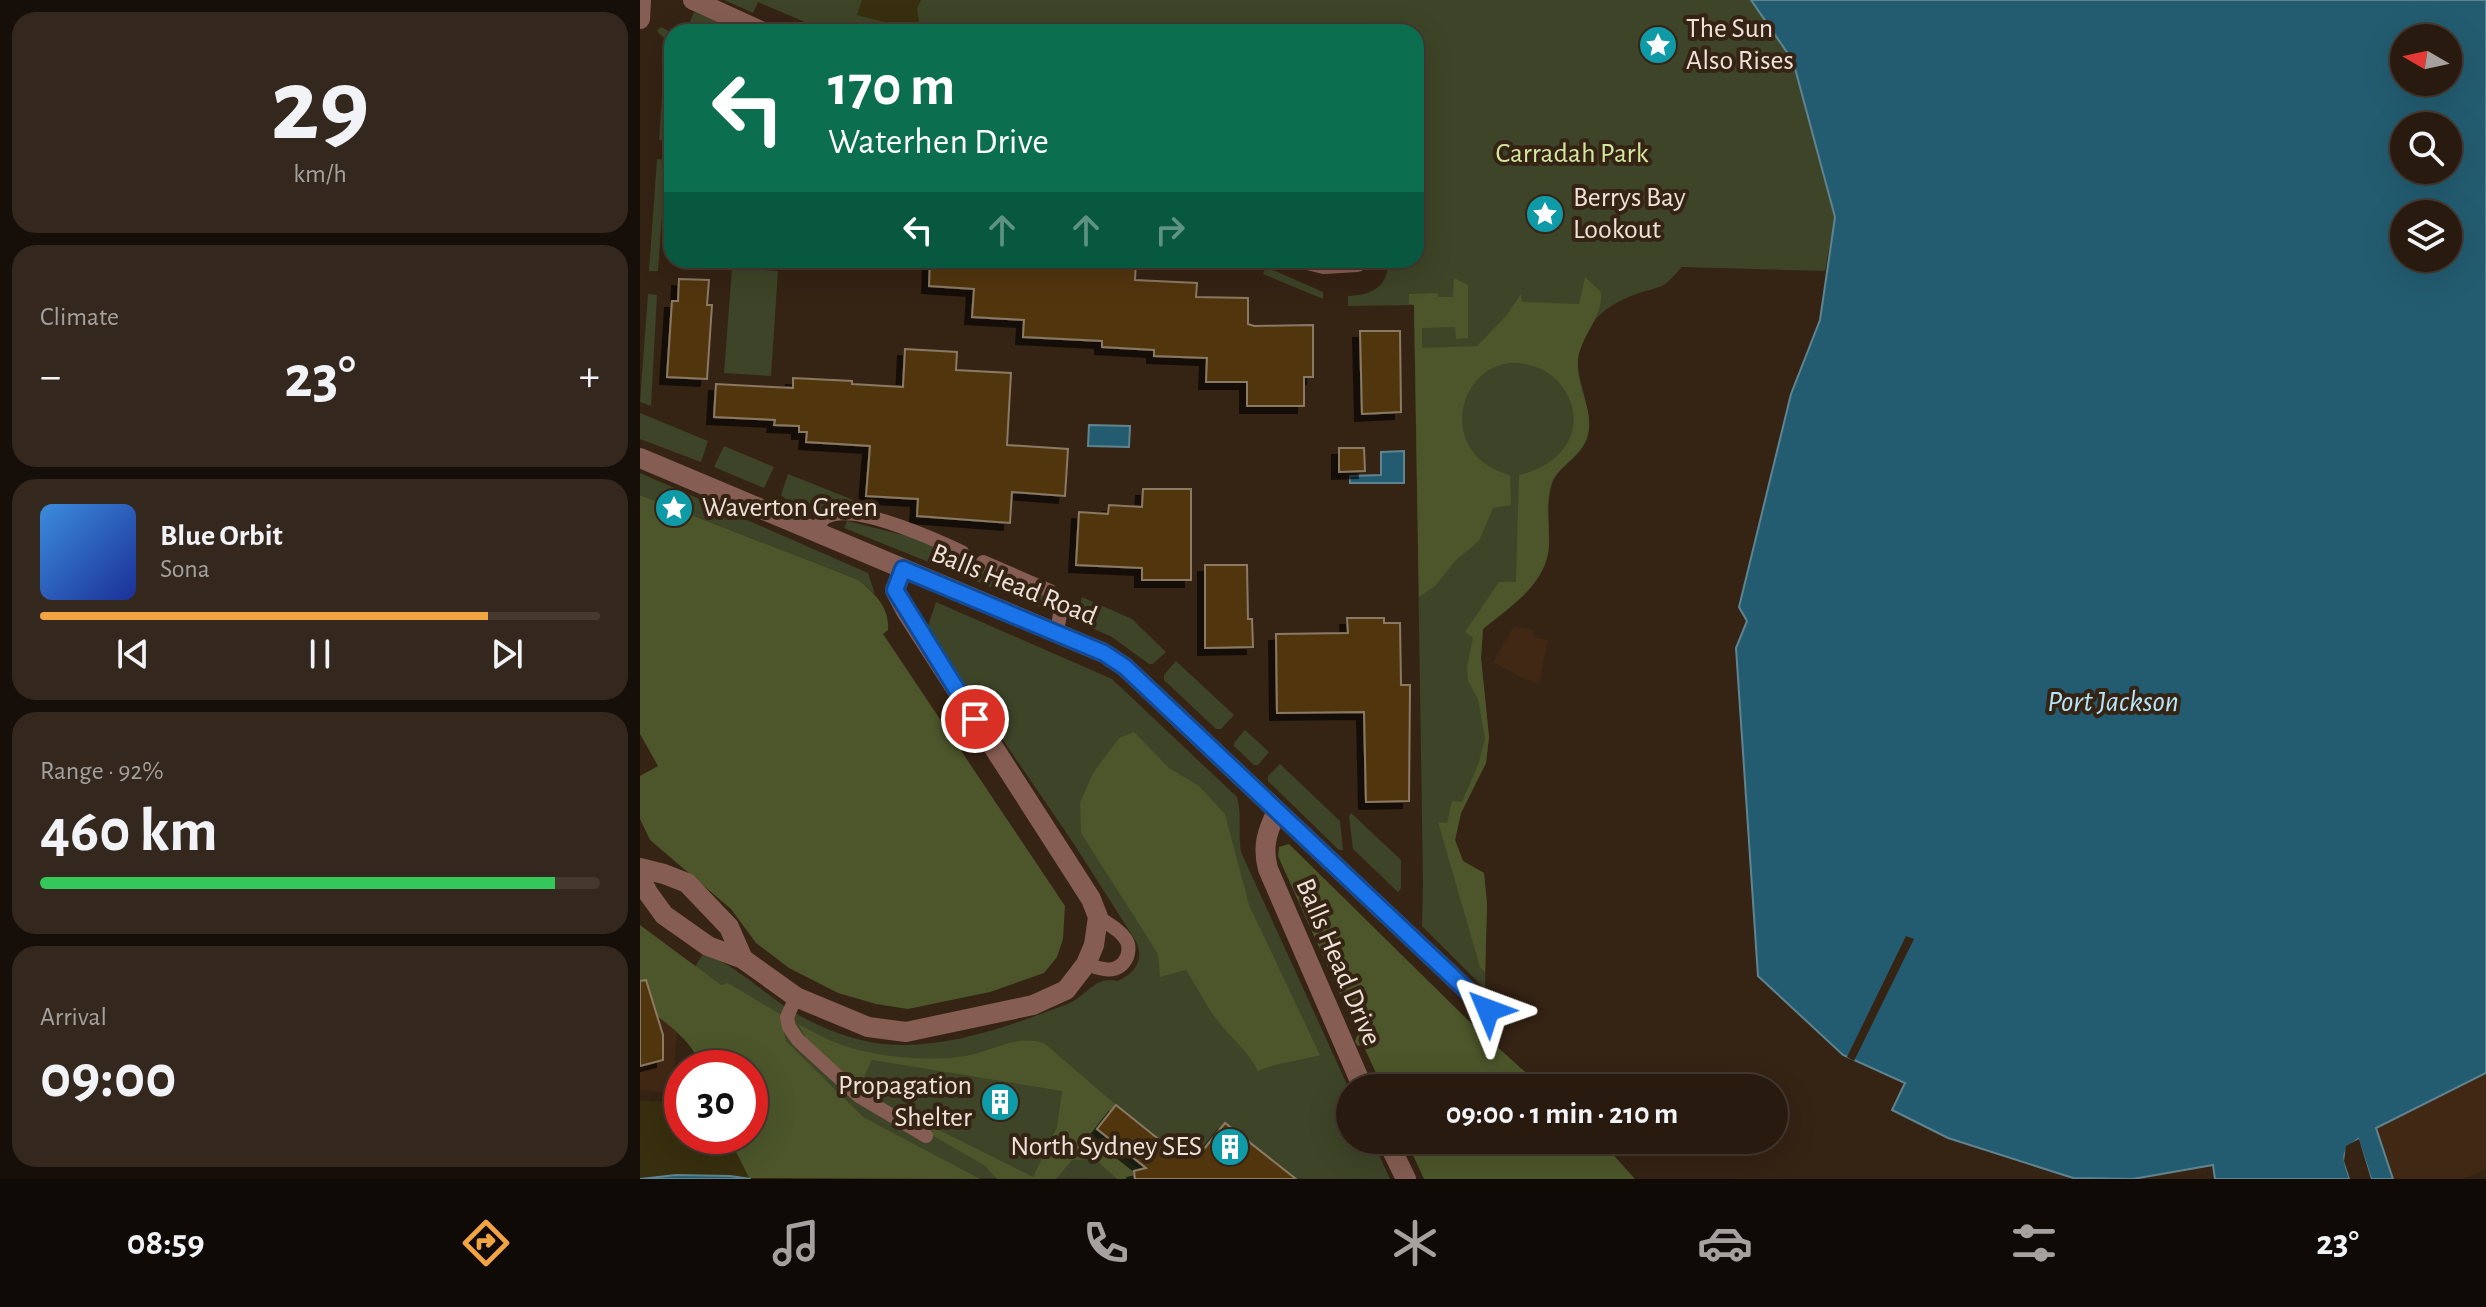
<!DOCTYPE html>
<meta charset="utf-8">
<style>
:root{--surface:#281a0f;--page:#34271d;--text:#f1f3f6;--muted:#a5a19e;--line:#44382f;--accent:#f3a442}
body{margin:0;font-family:"Alegreya Sans",sans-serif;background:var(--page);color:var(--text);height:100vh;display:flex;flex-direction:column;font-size:30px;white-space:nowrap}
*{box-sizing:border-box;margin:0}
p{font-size:26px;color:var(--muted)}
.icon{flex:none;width:44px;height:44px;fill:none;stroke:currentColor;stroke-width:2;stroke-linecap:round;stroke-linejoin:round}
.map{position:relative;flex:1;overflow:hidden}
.sheet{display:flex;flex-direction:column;gap:12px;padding:12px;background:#160e08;width:640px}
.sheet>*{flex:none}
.banner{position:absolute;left:24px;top:24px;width:760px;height:244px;border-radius:24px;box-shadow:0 8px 32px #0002,0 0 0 2px var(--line);background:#0b6e4f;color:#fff;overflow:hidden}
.needle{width:52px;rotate:279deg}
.tools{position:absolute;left:1750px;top:24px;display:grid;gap:16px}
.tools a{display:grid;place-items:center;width:72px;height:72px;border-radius:50%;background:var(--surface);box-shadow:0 8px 32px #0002,0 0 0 2px var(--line);font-size:40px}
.speed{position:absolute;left:24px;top:1050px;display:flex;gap:16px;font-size:40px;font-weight:700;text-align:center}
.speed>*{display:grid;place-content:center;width:104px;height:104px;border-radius:50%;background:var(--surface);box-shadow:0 8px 32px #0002,0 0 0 2px var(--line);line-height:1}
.speed .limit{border:12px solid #d22;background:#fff;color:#111}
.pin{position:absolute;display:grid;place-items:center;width:68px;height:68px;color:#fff;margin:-34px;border:4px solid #fff;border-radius:50%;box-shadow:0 2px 8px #0007}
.me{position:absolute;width:88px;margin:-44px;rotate:314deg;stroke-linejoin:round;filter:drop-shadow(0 0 6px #0008)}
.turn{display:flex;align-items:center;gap:28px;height:168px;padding:0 32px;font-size:36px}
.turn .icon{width:104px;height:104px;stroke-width:2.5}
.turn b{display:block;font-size:56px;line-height:68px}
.lanes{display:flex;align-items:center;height:76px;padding:0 32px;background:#0003;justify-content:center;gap:40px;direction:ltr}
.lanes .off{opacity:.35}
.big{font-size:60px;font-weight:700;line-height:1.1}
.sheet .card{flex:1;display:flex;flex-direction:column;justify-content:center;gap:12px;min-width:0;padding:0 28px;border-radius:24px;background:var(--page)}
.sheet .dial{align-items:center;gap:0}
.dial b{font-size:104px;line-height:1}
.song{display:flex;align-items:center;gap:24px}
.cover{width:96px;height:96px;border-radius:12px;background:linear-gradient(135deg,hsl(210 70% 55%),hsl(230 70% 35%))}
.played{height:8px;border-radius:4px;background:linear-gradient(90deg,var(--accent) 80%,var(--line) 80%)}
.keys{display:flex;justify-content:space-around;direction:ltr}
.heat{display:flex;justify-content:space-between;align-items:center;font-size:44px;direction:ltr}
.charge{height:12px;border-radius:6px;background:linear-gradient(90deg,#34c759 92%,var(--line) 0)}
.trip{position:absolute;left:696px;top:1074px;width:452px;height:80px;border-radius:40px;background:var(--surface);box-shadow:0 8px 32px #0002,0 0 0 2px var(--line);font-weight:700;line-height:80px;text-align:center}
.tab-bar{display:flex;height:128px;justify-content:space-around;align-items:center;background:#100a06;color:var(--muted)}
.tab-bar .icon{width:56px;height:56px}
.tab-bar .selected{color:var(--accent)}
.tab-bar b{font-size:36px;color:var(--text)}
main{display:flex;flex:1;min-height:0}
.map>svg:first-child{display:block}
.built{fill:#402814}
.green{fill:#3d4427}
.forest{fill:#4c562a}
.sand{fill:#372f0e}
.water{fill:#235c70;stroke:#60848f;stroke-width:2;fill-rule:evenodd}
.pier{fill:#352314}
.building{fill:#51360d;stroke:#8a7964;stroke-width:2;filter:url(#shadow)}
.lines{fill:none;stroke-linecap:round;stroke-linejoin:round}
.lane{stroke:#865d52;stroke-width:14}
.street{stroke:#865d52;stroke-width:20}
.route-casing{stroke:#114b97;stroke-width:20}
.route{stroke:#1a73e8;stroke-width:14}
.labels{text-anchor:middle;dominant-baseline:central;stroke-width:8;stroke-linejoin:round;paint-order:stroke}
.poi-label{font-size:28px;fill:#efe2d8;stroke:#352314;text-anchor:start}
.park-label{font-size:28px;fill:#d4e79e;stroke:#352314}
.street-label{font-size:28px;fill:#efe2d8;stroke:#352314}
.water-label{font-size:30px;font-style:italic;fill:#b5e6fa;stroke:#352314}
</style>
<main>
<section class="sheet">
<div class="card dial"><b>29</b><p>km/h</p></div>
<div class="card"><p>Climate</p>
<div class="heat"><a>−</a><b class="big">23°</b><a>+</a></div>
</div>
<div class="card">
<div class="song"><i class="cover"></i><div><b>Blue Orbit</b><p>Sona</p></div></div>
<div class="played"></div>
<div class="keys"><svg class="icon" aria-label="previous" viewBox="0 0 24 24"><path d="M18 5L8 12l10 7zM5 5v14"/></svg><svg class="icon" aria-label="pause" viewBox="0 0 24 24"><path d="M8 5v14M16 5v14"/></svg><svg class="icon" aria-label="next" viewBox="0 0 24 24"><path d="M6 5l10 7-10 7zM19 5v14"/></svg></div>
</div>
<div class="card"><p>Range · 92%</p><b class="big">460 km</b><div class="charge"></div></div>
<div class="card"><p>Arrival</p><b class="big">09:00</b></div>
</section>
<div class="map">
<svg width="1846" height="1179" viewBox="0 0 1846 1179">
<defs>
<filter id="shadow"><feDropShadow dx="-7" dy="7" stdDeviation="0" flood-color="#0009"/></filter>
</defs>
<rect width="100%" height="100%" fill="#352314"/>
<g class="built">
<polygon points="874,626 894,630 893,637 908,640 899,683 884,679 853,662"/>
<polygon points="0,1004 37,1031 32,1093 0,1090"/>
<polygon points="1846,1073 1846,1169 1823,1179 1753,1179 1736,1128"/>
</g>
<g class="green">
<path d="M84 0H1111L1153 61 1195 217 1185 271 1042 267C1037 272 1031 280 1025 284 1019 288 1009 290 1002 292 976 301 954 313 942 340 929 370 951 399 949 430 947 456 918 464 912 484 906 504 910 524 909 545 907 584 871 607 843 629L841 658 849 737 846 763 821 813 815 840 823 861 844 873 847 904 845 989 782 926 783 882 774 305 708 306V296C732 295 749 287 748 260H776V32H188L118 2 113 13Z"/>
<polygon points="54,12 86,25 82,32 54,32 47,29"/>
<polygon points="21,27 32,33 27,141 19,140 26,40 17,31"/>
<polygon points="17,159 26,160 18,271 9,271"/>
<polygon points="626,267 683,292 683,299 623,274"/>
<polygon points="92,268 138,271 131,376 84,373"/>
<polygon points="8,294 17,295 11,406 0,402"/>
<polygon points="0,413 68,441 61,462 0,439"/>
<polygon points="84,446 134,467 124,488 74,467"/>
<polygon points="0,473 228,573 235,594 219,580 0,495"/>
<path d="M148 474 226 505 224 510C197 510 162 516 141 495Z"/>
<polygon points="207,521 291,542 337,564 351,574 408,596 408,610 204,528"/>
<polygon points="442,597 492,619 526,652 513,664 509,664 472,637 436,621"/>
<path d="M296 602 472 679 597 797C602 815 598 834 601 852L710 1091V1140H732L750 1179 109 1178 88 1136H110V1068L55 966 64 953C93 965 115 985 140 1003 167 1023 208 1040 242 1044 306 1050 366 1027 425 1005 446 998 454 975 477 981 494 974 504 961 497 943L434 844 287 629Z"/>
<polygon points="536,661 594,715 581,729 576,729 524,680 524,675"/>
<polygon points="605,730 629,752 618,765 614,765 594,746 594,743"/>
<polygon points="640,764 700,821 703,850 699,850 628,781 628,776"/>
<polygon points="711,813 761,860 761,888 758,892 713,849 709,816"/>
</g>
<g class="forest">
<path d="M945 277 961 292C963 319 941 334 938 360 935 385 954 409 948 433 943 457 920 464 912 482 905 500 909 524 909 544 908 583 870 606 843 629L841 658 849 737 846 763 821 813 815 840 823 861 844 873 847 904 845 972 840 967 798 822 807 823 812 801 822 802 838 765 845 739 838 699 828 681 827 667 833 638 825 632 859 582H876L879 475C917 467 948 434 927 394 918 378 906 369 889 365 823 347 788 453 870 475L871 505 853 508 839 541 816 560 795 586 779 597 774 305 769 304V294L798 293V297H813L814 278 828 285V338L816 339 815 327 782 328V348L837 346 866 316 881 294 882 302 939 304Z"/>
<path d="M0 495 219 580C235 594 250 608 248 630L243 634 425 906 423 939 417 957 404 973 350 992 268 1009 236 1004 198 993 149 968 116 943 91 909 10 840 0 819V776L18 766 0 734Z"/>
<path d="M494 732 529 768 559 786 585 814 609 905 680 1055C659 1061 638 1062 618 1071 608 1051 591 1038 577 1020 565 1004 557 987 546 970L520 977 518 954 441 833 440 803 453 773 479 738Z"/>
<polygon points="649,844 833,1025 903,1088 743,1088 724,1047 717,1045 715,1041 718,1034 638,856 639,847"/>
<path d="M0 925 81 985 88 983 140 1014 146 1041 223 1117 340 1179 109 1178 88 1136H110V1068H62C51 1038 25 1022 0 1004Z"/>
<path d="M158 1024C170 1030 183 1038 197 1043 232 1057 288 1062 326 1056 352 1051 377 1034 404 1043L476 1105 453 1134 512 1179H477L455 1159 432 1160 416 1179H357L344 1165 288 1133 289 1125 393 1177 417 1127 422 1091 232 1060 219 1087 172 1048Z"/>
<polygon points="766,1140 960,1140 995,1179 784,1179"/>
</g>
<g class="sand">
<polygon points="222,0 281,0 277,8 280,32 258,32 255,25 217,15"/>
<polygon points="0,1101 42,1102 42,1136 88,1136 109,1178 26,1175 0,1178"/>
</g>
<g class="water">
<path d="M1111 0H1846V1073L1736 1128 1753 1179H1731L1718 1139C1699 1154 1703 1157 1710 1179H1575L1573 1165 1493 1179 1433 1178 1308 1138 1252 1110 1265 1083 1203 1055 1118 976 1096 648 1107 621 1099 607 1151 394 1180 320 1195 217 1153 61ZM1764 38H1808V82H1764ZM1764 126H1808V170H1764ZM1764 214H1808V258H1764Z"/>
<polygon points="449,425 490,426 489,447 448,446"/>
<polygon points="764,451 764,483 710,483 710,476 741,475 741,452"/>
<polygon points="36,1175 90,1176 111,1179 0,1179"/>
</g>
<g class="pier">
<polygon points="1266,936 1274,939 1214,1061 1207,1057"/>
<polygon points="1719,1139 1731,1179 1727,1179 1716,1144 1710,1149 1707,1155 1714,1179 1710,1179 1704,1161 1706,1146"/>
</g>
<g class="building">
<polygon points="290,260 496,260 495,280 557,283 556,297 608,298 608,324 614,326 673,325 673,377 664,377 664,406 607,406 607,382 566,382 567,358 514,356 514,350 462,347 462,341 383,337 384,320 332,317 334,289 289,286"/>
<polygon points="39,279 69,280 67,305 72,305 67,379 27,377 32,301 38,301"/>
<polygon points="720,331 760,331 761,412 722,414"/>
<polygon points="265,349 317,352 316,370 371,373 367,445 428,449 425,496 372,492 370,523 277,516 278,499 226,496 230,446 166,442 167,432 159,432 159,426 134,425 135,420 74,417 76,384 153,388 153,378 212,381 212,384 263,387"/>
<polygon points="699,448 724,448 725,471 699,472"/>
<polygon points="503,489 551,489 551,580 502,580 502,568 436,565 439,512 468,514 469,505 502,507"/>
<polygon points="565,565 607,565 608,619 612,619 613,647 565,648"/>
<polygon points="707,618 744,618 744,623 760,623 761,685 770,685 769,801 726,802 724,712 637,713 636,634 708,633"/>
<polygon points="6,980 23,1035 23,1060 0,1066 0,981"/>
<polygon points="476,1105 542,1158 560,1154 585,1123 656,1179 495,1179 494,1171 506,1168 457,1129"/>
</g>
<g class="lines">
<g class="lane">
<path d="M177 533C179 527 180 520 186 517 213 502 294 539 322 552"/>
<path d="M343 562 410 591C423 604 421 616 416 633"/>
<path d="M446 964C461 969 478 976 487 957 488 954 489 948 488 944 484 932 468 924 458 917"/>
<polyline points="156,997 147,1017 149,1027 158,1040 219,1096 286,1136"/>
</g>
<g class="street">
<polyline points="53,0 123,32"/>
<polyline points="0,19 1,0"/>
<polyline points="668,260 684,264 717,262"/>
<polyline points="0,458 464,653 485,667 848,1010"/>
<path d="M637 811C627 832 622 846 628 869L723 1088"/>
<polyline points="0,868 24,874 47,883 89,927 103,959"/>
<polyline points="0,877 8,893 24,915 68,946 103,959 156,997 228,1027 266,1032 393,1005 426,990 446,964 454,945 458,917 451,899 266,611 255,590 263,569"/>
<polyline points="747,1140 766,1179"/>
</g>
</g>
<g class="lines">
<defs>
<polyline id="route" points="335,719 255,590 263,569 464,653 485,667 848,1010"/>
</defs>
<use href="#route" class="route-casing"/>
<use href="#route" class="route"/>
</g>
<defs>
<symbol id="sight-disc" viewBox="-11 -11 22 22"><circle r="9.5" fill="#0f9aa8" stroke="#352314"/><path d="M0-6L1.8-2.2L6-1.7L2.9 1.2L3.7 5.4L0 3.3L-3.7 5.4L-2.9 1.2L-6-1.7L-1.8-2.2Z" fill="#fff"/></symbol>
<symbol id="building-disc" viewBox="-11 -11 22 22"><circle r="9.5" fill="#0f9aa8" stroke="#352314"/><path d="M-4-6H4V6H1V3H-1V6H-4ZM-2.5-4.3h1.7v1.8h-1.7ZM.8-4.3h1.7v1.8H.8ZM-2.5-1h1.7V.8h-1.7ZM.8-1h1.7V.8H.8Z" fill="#fff"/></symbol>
</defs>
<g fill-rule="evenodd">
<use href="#sight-disc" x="996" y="23" width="44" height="44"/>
<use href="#sight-disc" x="883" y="192" width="44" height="44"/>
<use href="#sight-disc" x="12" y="486" width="44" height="44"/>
<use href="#building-disc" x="338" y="1080" width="44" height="44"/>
<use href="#building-disc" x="568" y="1125" width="44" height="44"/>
</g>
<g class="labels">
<g class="poi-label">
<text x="1046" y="29">The Sun<tspan x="1046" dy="32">Also Rises</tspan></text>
<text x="933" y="198">Berrys Bay<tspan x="933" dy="32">Lookout</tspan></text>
<text x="62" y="508">Waverton Green</text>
<text x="332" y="1086" text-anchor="end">Propagation<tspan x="332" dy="32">Shelter</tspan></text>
<text x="562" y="1147" text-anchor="end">North Sydney SES</text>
</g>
<g class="park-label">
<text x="932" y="154">Carradah Park</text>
</g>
<g class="street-label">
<text transform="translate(374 585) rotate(22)">Balls Head Road</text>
<text transform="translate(698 962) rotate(67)">Balls Head Drive</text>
</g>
<g class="water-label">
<text x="1473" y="702">Port Jackson</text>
</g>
</g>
</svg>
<div class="tools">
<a><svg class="needle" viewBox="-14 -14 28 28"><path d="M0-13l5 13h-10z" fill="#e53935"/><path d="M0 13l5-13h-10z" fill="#a5a19e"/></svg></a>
<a><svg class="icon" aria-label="search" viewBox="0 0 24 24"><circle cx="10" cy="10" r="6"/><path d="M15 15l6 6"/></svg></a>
<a><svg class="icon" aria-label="layers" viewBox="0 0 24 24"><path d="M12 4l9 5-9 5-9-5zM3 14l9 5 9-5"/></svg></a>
</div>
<div class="speed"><div class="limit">30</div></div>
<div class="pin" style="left:335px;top:719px;background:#d93025"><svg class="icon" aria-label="arrive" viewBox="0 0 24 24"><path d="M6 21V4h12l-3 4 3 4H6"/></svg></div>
<svg class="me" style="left:848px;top:1010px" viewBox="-20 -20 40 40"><path d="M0-17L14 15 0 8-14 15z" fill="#1a73e8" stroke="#fff" stroke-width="4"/></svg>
<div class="trip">09:00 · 1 min · 210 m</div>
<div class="banner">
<div class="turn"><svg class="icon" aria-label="left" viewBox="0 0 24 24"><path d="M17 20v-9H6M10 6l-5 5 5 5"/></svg><div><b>170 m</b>Waterhen Drive</div></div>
<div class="lanes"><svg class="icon" aria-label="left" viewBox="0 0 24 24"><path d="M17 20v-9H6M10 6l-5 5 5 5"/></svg><svg class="icon off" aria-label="ahead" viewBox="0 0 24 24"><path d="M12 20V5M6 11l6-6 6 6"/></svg><svg class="icon off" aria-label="ahead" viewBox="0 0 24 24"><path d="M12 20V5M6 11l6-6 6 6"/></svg><svg class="icon off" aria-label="right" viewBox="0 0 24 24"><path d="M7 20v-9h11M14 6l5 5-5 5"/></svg></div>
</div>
</div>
</main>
<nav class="tab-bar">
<b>08:59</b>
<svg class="icon selected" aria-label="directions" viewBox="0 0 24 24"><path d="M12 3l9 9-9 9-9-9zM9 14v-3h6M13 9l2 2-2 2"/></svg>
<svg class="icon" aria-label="music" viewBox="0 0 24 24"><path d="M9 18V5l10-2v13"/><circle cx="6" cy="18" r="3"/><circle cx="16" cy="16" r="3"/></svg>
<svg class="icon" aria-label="phone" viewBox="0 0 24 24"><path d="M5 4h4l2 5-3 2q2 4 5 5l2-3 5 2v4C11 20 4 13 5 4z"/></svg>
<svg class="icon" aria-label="climate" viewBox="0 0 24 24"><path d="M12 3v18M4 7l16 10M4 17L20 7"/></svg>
<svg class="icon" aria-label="car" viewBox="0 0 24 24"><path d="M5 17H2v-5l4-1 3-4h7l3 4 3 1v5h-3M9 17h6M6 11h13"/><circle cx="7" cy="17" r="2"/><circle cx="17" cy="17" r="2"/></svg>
<svg class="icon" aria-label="filters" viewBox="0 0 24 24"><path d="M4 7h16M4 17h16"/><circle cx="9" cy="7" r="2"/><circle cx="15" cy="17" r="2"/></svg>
<b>23°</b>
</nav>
